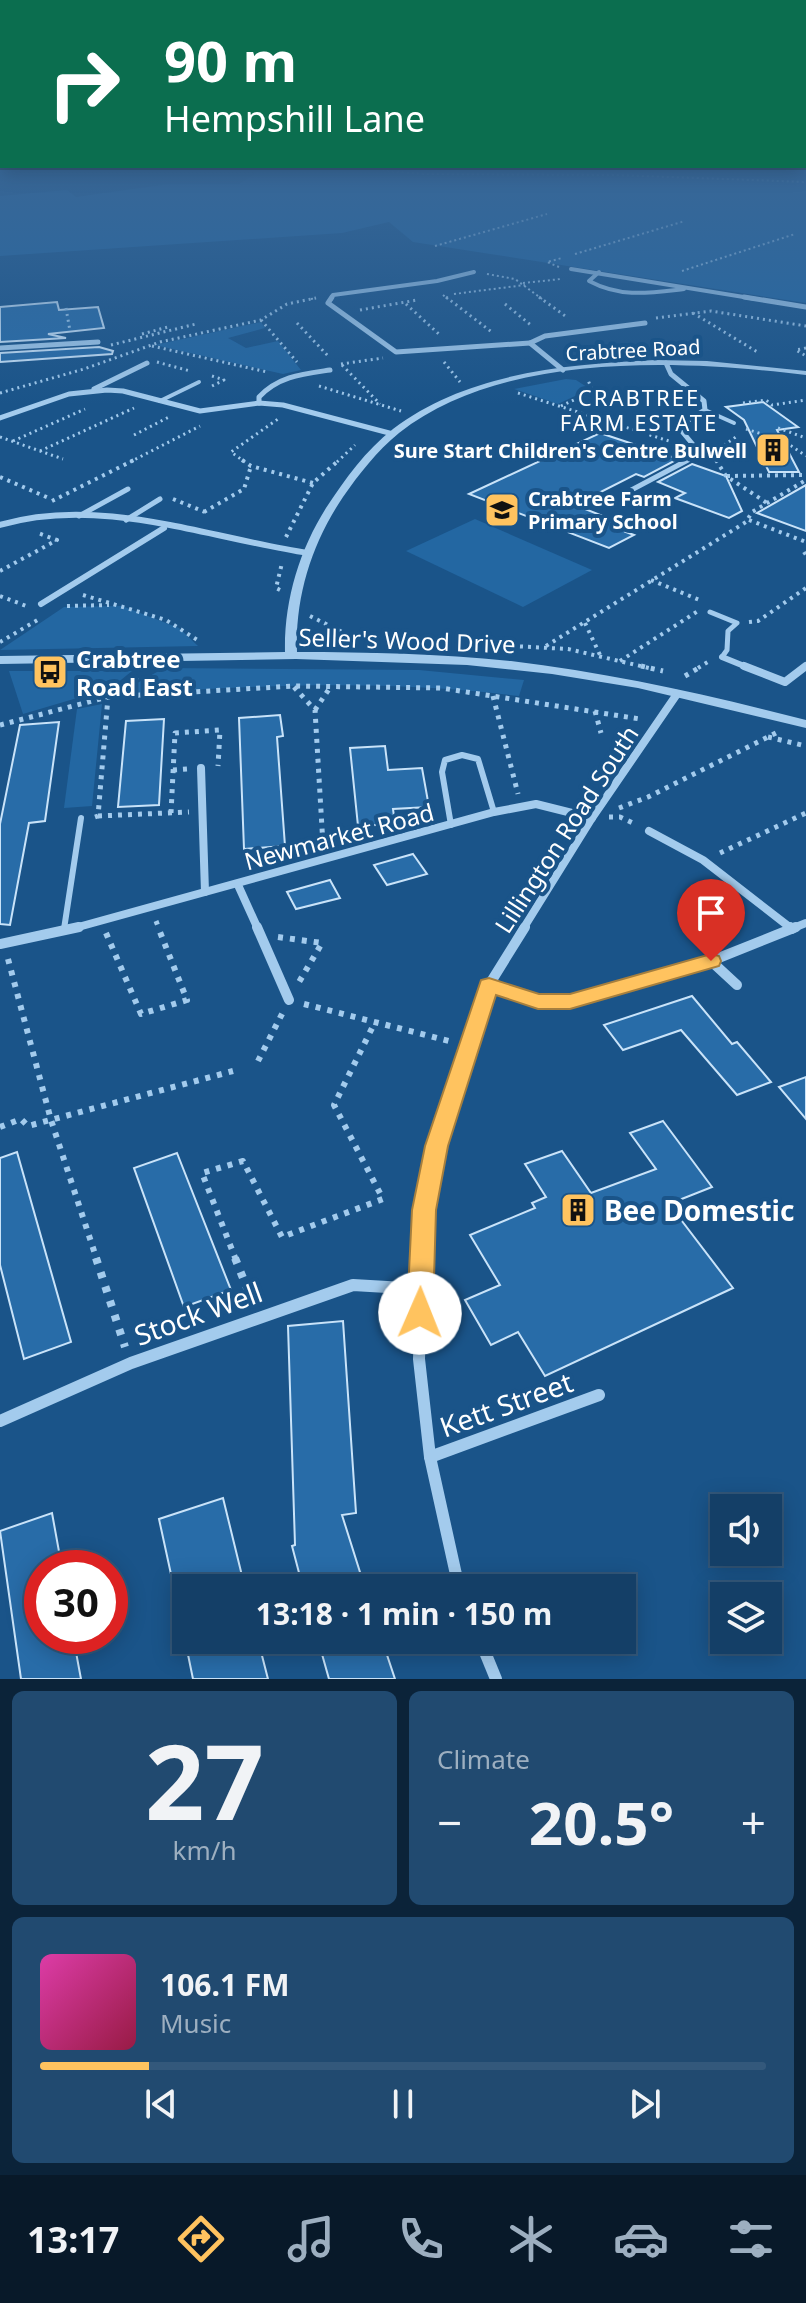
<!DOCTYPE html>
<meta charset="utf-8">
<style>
:root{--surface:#143f67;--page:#214a70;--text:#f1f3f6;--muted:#9dafc0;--line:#33587b;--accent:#ffc35f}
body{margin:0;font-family:"Noto Sans",sans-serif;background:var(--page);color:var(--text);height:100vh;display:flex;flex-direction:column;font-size:30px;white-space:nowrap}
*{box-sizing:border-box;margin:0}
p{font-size:26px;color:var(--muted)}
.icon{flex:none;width:44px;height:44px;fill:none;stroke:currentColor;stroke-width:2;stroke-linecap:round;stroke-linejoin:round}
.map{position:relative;height:1679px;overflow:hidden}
.sheet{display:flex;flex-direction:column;gap:12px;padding:12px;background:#0b2339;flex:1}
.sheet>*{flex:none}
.banner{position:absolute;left:0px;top:0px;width:806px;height:168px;box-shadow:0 4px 20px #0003,0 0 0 2px var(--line);background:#0b6e4f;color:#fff;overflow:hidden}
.controls{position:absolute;left:710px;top:1494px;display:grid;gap:16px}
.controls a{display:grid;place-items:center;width:72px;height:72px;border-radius:0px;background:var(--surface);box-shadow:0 4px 20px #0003,0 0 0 2px var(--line);font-size:40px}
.speed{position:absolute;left:24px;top:1550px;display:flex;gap:16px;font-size:40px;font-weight:700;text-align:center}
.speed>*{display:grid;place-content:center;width:104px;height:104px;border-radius:50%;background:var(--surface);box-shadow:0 4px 20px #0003,0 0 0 2px var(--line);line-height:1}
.speed .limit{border:12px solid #d22;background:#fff;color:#111}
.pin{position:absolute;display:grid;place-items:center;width:68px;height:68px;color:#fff;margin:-82px -34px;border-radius:50% 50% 50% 0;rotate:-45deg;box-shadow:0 0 8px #0007}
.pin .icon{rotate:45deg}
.me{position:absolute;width:88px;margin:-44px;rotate:1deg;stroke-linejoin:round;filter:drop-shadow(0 0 6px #0008)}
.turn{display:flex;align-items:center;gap:28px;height:168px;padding:0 32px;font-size:36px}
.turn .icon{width:104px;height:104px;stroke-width:2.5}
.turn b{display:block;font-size:56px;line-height:68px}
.big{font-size:60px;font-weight:700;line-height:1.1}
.sheet .tile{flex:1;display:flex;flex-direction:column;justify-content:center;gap:12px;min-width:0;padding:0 28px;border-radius:12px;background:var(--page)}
.sheet .dial{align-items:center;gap:0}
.dial b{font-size:104px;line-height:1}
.song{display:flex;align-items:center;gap:24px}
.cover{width:96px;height:96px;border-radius:12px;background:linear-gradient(135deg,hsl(320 70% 55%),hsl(340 70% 35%))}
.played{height:8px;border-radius:4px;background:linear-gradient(90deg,var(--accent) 15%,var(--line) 15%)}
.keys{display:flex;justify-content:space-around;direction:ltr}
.heat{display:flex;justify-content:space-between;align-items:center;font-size:44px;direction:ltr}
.sheet .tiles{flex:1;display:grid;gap:12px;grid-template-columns:1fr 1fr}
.tile:last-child{grid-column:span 2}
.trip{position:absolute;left:172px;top:1574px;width:464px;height:80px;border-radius:0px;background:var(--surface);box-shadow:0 4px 20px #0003,0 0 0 2px var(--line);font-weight:700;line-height:80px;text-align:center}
.dock{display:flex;height:128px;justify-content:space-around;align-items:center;background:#081929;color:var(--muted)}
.dock .icon{width:56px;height:56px}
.dock .selected{color:var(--accent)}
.dock b{font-size:36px;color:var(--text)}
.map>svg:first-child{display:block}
.green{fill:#2367a2}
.building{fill:#286ca8;stroke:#c9e3f9;stroke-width:2}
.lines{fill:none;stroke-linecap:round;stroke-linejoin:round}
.path-far5{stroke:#a3cbed;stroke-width:2;stroke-dasharray:2 3;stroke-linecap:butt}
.path-far4{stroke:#a3cbed;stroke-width:3;stroke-dasharray:2 4;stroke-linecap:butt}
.path-far3{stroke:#a3cbed;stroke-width:4;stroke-dasharray:3 5;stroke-linecap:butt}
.path-far2{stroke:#a3cbed;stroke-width:5;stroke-dasharray:4 6;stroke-linecap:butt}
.path-far1{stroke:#a3cbed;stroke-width:6;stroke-dasharray:5 7;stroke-linecap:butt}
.path{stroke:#a3cbed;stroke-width:8;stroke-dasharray:6 9;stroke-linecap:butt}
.service-far2{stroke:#a3cbed;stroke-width:4}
.service-far1{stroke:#a3cbed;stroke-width:5}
.service{stroke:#a3cbed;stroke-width:6}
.minor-far5{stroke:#a3cbed;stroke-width:4}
.minor-far4{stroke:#a3cbed;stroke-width:5}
.minor-far3{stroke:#a3cbed;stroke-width:6}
.minor-far2{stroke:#a3cbed;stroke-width:8}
.minor-far1{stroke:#a3cbed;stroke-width:10}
.minor{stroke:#a3cbed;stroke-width:12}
.tertiary{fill:#a3cbed;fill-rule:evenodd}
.route{fill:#ffc35f;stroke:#a67f3e;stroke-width:2}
.labels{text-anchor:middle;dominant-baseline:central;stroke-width:8;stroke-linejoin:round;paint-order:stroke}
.far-street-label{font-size:20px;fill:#fff;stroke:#1a5489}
.far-poi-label{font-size:20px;font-weight:bold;fill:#fff;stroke:#1a5489;text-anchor:end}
.far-neighbourhood-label{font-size:22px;letter-spacing:2px;fill:#fff;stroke:#1a5489}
.street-label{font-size:24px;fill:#fff;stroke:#1a5489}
.poi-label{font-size:24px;font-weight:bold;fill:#fff;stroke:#1a5489;text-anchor:start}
.near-poi-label{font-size:28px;font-weight:bold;fill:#fff;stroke:#1a5489;text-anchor:start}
.near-street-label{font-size:28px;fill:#fff;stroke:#1a5489}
</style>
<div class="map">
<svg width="806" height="1679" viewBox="0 0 806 1679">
<rect width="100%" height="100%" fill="#1a5489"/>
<g class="green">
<polygon points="261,170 806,170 806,303 413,242 389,222 342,233 0,256 0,196 67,190 76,197 169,184 239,184"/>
<polygon points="261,322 265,328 228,338 246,348 278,341 301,370 283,374 155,345"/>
<polygon points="566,379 576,380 590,389 558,404 514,389"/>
<polygon points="475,519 592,570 523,607 406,551"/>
<polygon points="122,606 179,628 198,646 0,650 64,607"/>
<path d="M164 668 419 670 524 680 519 696C386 679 250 685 116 695Z"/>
<polygon points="9,671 132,671 111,688 23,714"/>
<polygon points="102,704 92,806 64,808 77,709"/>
</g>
<g class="building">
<polygon points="57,302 59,310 98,307 104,328 48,334 66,338 0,342 0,307"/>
<polygon points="99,347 113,351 112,354 0,362 0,353"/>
<polygon points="763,402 798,427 777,430 799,472 769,472 744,420 726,407"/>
<polygon points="600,433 678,459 644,477 636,474 575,505 633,528 626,532 634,535 609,548 469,494"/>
<polygon points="692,464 726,476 742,511 729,518 675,498 685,493 658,482"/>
<polygon points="806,485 806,531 757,513"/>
<polygon points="280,715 283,736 277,737 285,846 244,849 239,718"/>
<polygon points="164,719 159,805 118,807 126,721"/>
<polygon points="59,722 45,821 29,823 10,925 0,924 0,824 20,725"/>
<polygon points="385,746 388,770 422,768 429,807 393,809 395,824 358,826 350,748"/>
<polygon points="413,854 427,874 387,885 374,865"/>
<polygon points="330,880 340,898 296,909 287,892"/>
<polygon points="692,996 732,1044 737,1042 771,1082 737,1095 681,1030 623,1050 604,1025"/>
<polygon points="806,1077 806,1119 779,1087"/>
<polygon points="663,1121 712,1187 669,1204 733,1288 545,1376 518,1332 491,1345 465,1300 500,1285 470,1235 535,1208 532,1203 546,1197 525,1164 562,1151 591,1193 656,1169 630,1133"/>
<polygon points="17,1152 71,1342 24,1359 0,1265 0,1158"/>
<polygon points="177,1153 231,1290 184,1307 134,1168"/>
<polygon points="343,1321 356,1513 342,1515 365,1588 303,1588 292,1546 295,1545 288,1326"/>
<polygon points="223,1498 245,1588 174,1588 159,1519"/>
<polygon points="52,1513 62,1568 42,1568 42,1636 73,1636 81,1679 21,1679 0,1531"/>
<polygon points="185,1640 258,1640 268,1679 193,1679"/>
<polygon points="318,1640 382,1640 395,1679 329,1679"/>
</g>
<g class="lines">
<g class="path-far5">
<polyline points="377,170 424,174 617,175 806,182"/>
<polyline points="435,246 547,214"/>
<polyline points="575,254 685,221"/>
<polyline points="559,267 547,262 562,258"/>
<polyline points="682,271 795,234"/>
<polyline points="487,274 515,279 542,299"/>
<polyline points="523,283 561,279"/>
<polyline points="454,294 525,285"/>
<polyline points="443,295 448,299"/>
<polyline points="311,299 316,298"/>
</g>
<g class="path-far4">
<polyline points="446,297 493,333"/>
<polyline points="539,297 568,318"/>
<polyline points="406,304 441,336"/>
<polyline points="505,304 532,326"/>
<polyline points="66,308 70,331"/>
<polyline points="360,310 417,300"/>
<polyline points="693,313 759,353"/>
<polyline points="656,318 711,311 806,326"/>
<polyline points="261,320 297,362"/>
<polyline points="297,323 329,357"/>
<polyline points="142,334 168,327"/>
<polyline points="111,345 196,324"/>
<polyline points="152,346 267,372"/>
<polyline points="806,348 796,350 806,356"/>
<polyline points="157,362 190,371"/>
<polyline points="444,362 460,382"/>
<polyline points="341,364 383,358"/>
<polyline points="342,365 380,404"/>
<polyline points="212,376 224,380 212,386"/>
<polyline points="319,386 401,411"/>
<polyline points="0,393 84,369 160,342 261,320 287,304 316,298"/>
<polyline points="518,393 672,442"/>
<polyline points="743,403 766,400 772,405 806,400"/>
<polyline points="561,406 589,393 592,390 588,380"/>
<polyline points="778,428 806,438"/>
<polyline points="746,429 784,441 806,456"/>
<polyline points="134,435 169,417"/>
<polyline points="0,437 63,459"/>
<polyline points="13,441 85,409"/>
<polyline points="40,451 134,408"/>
<polyline points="714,452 736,437"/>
<polyline points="712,454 717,462"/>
<polyline points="130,462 200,426"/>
<polyline points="245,462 231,452 278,419"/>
<polyline points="337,462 355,445"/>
</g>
<g class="path-far3">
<polyline points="242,460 251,466 313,483"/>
<polyline points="716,460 726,476 767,503"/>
<polyline points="727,476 806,475"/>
<polyline points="0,477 51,499"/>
<polyline points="173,499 205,512"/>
<polyline points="52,501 134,460"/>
<polyline points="204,512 244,489 251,466"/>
<polyline points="749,520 806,542"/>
<polyline points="286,537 313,483 339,460"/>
<polyline points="804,552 806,555"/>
<polyline points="0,571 57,540 38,533"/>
<polyline points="651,580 702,601"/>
<polyline points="280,590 276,588 282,563"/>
<polyline points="83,595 166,620 199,641"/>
<polyline points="0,596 29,607"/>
<polyline points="67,606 109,605"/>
<polyline points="310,616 358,640"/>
<polyline points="749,622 758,621 806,588"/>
<polyline points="585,623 600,655"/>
<polyline points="0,642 41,618"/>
<polyline points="512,646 568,649 649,668"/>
<polyline points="546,646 746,522 752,512 806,480"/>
<polyline points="620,661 698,611"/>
<polyline points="698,668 711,660"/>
</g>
<g class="path-far2">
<polyline points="641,666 663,671"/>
<polyline points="685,676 702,666"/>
<polyline points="294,687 315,710 323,845"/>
<polyline points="109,696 140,675"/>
<polyline points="493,696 518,794"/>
<polyline points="315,710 329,689"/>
<polyline points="595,711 601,733"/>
<polyline points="0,725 108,697 294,686 441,688 640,719"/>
<polyline points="768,737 806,746"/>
<polyline points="173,770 188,769"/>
<polyline points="619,808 648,797 776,733"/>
<polyline points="171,813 175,733 220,730 218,766"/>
<polyline points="98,816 189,812"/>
<polyline points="95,817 98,816 108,697"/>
<polyline points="609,817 620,817 637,825"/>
<polyline points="720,853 806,813"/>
<polyline points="156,921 159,929"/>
</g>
<g class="path-far1">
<polyline points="106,933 141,1014 187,1000 158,927"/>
<polyline points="278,937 322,943 299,982"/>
<polyline points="8,959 51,1120 97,1260"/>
<polyline points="304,1004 453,1042"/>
<polyline points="258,1061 283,1012"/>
<polyline points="0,1127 21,1119 28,1126 233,1071"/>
<polyline points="236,1260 202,1173 243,1161 282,1237 383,1199 334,1105 375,1022"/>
</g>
<g class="path">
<polyline points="96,1258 125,1347"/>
<polyline points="235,1258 253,1303"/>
</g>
<g class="service-far2">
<polyline points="160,401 199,382"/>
<polyline points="705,410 734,423"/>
<polyline points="684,462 700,453"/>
</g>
<g class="service-far1">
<polyline points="622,495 688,460"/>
<polyline points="79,516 128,489"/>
<polyline points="126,520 160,499"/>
<polyline points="710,612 737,623 728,631 727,650 722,657"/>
</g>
<g class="service">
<polyline points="451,825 442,772 445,760 462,755 478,759 494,812"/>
<polyline points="64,929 81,818"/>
</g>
<g class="minor-far5">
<polyline points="571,269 756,299"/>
<path d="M599 272 589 281C621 298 649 293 684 289"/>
<polyline points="331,299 333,295 437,281 474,272"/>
</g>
<g class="minor-far4">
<polyline points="332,297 328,303 396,352 530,343"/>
<polyline points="744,297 806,307"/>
<polyline points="0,348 98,342"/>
<polyline points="666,363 671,374 704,401 705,410 682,424 680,429 700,453"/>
<polyline points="563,370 530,343 545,336 645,323"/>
<polyline points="94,389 147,363"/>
<path d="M259 403V397C279 376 303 374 330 370"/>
<polyline points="0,418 69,394 107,390 123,391 200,411 259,403 283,405 393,434"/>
</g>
<g class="minor-far3">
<path d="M0 525C99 495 209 538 308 553"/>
<polyline points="41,604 164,528"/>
<polyline points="722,657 749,668"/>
<polyline points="804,668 806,666"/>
</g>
<g class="minor-far2">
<polyline points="744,666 785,682 806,666"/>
<polyline points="201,768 205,892"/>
<polyline points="649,831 703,860 792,929"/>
<polyline points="238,885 258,929"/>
<polyline points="71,929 494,812 536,804 592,818"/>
<polyline points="523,929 592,818 677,694"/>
<polyline points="791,929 806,923"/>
</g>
<g class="minor-far1">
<polyline points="257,927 289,1000"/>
<polyline points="790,927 792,929"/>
<polyline points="0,944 79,927"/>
<polyline points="711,961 737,985"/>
<polyline points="489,985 538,1001 570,1001 711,961 796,927"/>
<polyline points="422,1260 424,1210 437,1146 489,985 525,927"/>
</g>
<g class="minor">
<polyline points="422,1258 419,1359 430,1457 459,1588"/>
<polyline points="0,1421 131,1363 353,1285 421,1289"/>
<polyline points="430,1457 599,1395"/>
<polyline points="480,1640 496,1679"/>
</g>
<path class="tertiary" d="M655 360 707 361 806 371V375C682 360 503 351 399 433 377 451 359 474 343 497 312 543 295 596 297 652 368 652 440 654 511 661 611 673 709 695 806 720V728L638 688 552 674 467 665 296 659 0 664V656L285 652C284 601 299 551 326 508 345 479 366 450 393 429 466 373 567 364 655 360Z"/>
</g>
<linearGradient id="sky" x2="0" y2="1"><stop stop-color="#0e2e4b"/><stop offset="0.42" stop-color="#386797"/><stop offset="1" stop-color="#386797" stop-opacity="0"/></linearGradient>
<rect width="806" height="405" fill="url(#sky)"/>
<polygon class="route" points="711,954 719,956 721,961 719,966 570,1009 538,1009 496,995 448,1146 436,1210 433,1313 429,1321 420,1324 411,1321 407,1313 412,1210 425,1146 481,980 489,978 539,994 570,994"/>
<defs>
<symbol id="building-square" viewBox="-11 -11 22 22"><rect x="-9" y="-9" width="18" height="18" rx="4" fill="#ffc35f" stroke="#1a5489"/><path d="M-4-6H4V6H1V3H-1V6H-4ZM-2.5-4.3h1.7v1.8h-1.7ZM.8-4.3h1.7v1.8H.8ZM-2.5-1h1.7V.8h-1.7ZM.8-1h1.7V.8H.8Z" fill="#111"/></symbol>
<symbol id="school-square" viewBox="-11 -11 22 22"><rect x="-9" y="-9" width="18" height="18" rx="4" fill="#ffc35f" stroke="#1a5489"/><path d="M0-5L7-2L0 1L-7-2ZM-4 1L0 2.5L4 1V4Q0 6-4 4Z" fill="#111"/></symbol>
<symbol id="bus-square" viewBox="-11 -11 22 22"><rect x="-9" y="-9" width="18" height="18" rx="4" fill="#ffc35f" stroke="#1a5489"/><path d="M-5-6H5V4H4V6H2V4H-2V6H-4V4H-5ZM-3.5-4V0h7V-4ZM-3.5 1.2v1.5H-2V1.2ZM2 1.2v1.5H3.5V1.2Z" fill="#111"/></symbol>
</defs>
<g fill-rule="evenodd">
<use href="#building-square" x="753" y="430" width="40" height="40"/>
<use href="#school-square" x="482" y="490" width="40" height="40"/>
<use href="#bus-square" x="30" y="652" width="40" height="40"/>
<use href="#building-square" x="558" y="1190" width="40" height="40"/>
</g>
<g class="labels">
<g class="far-street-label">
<text transform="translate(633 350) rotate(-3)">Crabtree Road</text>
</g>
<g class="far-poi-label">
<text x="747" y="450">Sure Start Children's Centre Bulwell</text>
<text x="528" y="498" text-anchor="start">Crabtree Farm<tspan x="528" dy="23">Primary School</tspan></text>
</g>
<g class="far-neighbourhood-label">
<text x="639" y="397">CRABTREE<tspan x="639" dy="25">FARM ESTATE</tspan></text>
</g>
<g class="street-label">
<text transform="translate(407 640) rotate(2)">Seller's Wood Drive</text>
<text transform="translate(566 829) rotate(-57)">Lillington Road South</text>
<text transform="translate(339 836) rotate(-15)">Newmarket Road</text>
</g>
<g class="poi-label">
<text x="76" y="658">Crabtree<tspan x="76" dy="28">Road East</tspan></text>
</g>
<g class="near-poi-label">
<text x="604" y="1210">Bee Domestic</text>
</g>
<g class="near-street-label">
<text transform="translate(198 1313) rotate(-20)">Stock Well</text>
<text transform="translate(506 1404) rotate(-20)">Kett Street</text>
</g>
</g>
</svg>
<div class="controls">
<a><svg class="icon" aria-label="sound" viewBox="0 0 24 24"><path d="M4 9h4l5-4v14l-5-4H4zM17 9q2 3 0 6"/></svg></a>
<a><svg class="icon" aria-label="layers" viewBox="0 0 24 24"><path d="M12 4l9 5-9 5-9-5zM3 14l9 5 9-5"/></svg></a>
</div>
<div class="speed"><div class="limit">30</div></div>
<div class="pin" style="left:711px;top:961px;background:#d93025"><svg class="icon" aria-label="arrive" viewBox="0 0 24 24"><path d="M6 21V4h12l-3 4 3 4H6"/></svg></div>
<svg class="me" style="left:420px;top:1313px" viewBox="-20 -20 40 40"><circle r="19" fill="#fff"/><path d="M0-13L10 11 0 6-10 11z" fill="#ffc35f"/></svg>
<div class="trip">13:18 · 1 min · 150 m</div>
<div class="banner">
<div class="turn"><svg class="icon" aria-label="right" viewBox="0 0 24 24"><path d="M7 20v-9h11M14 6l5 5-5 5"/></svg><div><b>90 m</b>Hempshill Lane</div></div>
</div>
</div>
<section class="sheet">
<div class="tiles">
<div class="tile dial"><b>27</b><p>km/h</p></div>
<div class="tile"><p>Climate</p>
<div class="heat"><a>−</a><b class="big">20.5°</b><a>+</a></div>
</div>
<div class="tile">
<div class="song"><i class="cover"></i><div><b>106.1 FM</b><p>Music</p></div></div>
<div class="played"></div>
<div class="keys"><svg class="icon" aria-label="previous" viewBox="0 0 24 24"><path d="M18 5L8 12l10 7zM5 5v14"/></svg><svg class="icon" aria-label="pause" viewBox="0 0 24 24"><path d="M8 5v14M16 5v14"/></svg><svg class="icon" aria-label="next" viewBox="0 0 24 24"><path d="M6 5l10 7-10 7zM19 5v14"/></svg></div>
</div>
</div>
</section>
<nav class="dock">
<b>13:17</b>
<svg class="icon selected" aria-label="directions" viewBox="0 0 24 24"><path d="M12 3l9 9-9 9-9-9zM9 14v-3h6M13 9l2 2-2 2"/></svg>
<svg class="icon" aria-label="music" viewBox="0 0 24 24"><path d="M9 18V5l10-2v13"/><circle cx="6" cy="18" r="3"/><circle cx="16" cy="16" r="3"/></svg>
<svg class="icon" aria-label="phone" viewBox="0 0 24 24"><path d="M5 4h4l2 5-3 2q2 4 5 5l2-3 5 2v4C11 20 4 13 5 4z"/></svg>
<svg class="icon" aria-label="climate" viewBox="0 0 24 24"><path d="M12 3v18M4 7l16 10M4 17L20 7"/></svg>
<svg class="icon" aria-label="car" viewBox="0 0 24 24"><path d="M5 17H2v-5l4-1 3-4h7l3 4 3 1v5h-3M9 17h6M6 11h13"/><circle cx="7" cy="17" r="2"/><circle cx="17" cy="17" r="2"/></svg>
<svg class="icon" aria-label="filters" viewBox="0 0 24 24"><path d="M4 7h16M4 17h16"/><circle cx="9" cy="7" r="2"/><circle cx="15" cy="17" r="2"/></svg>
</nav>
